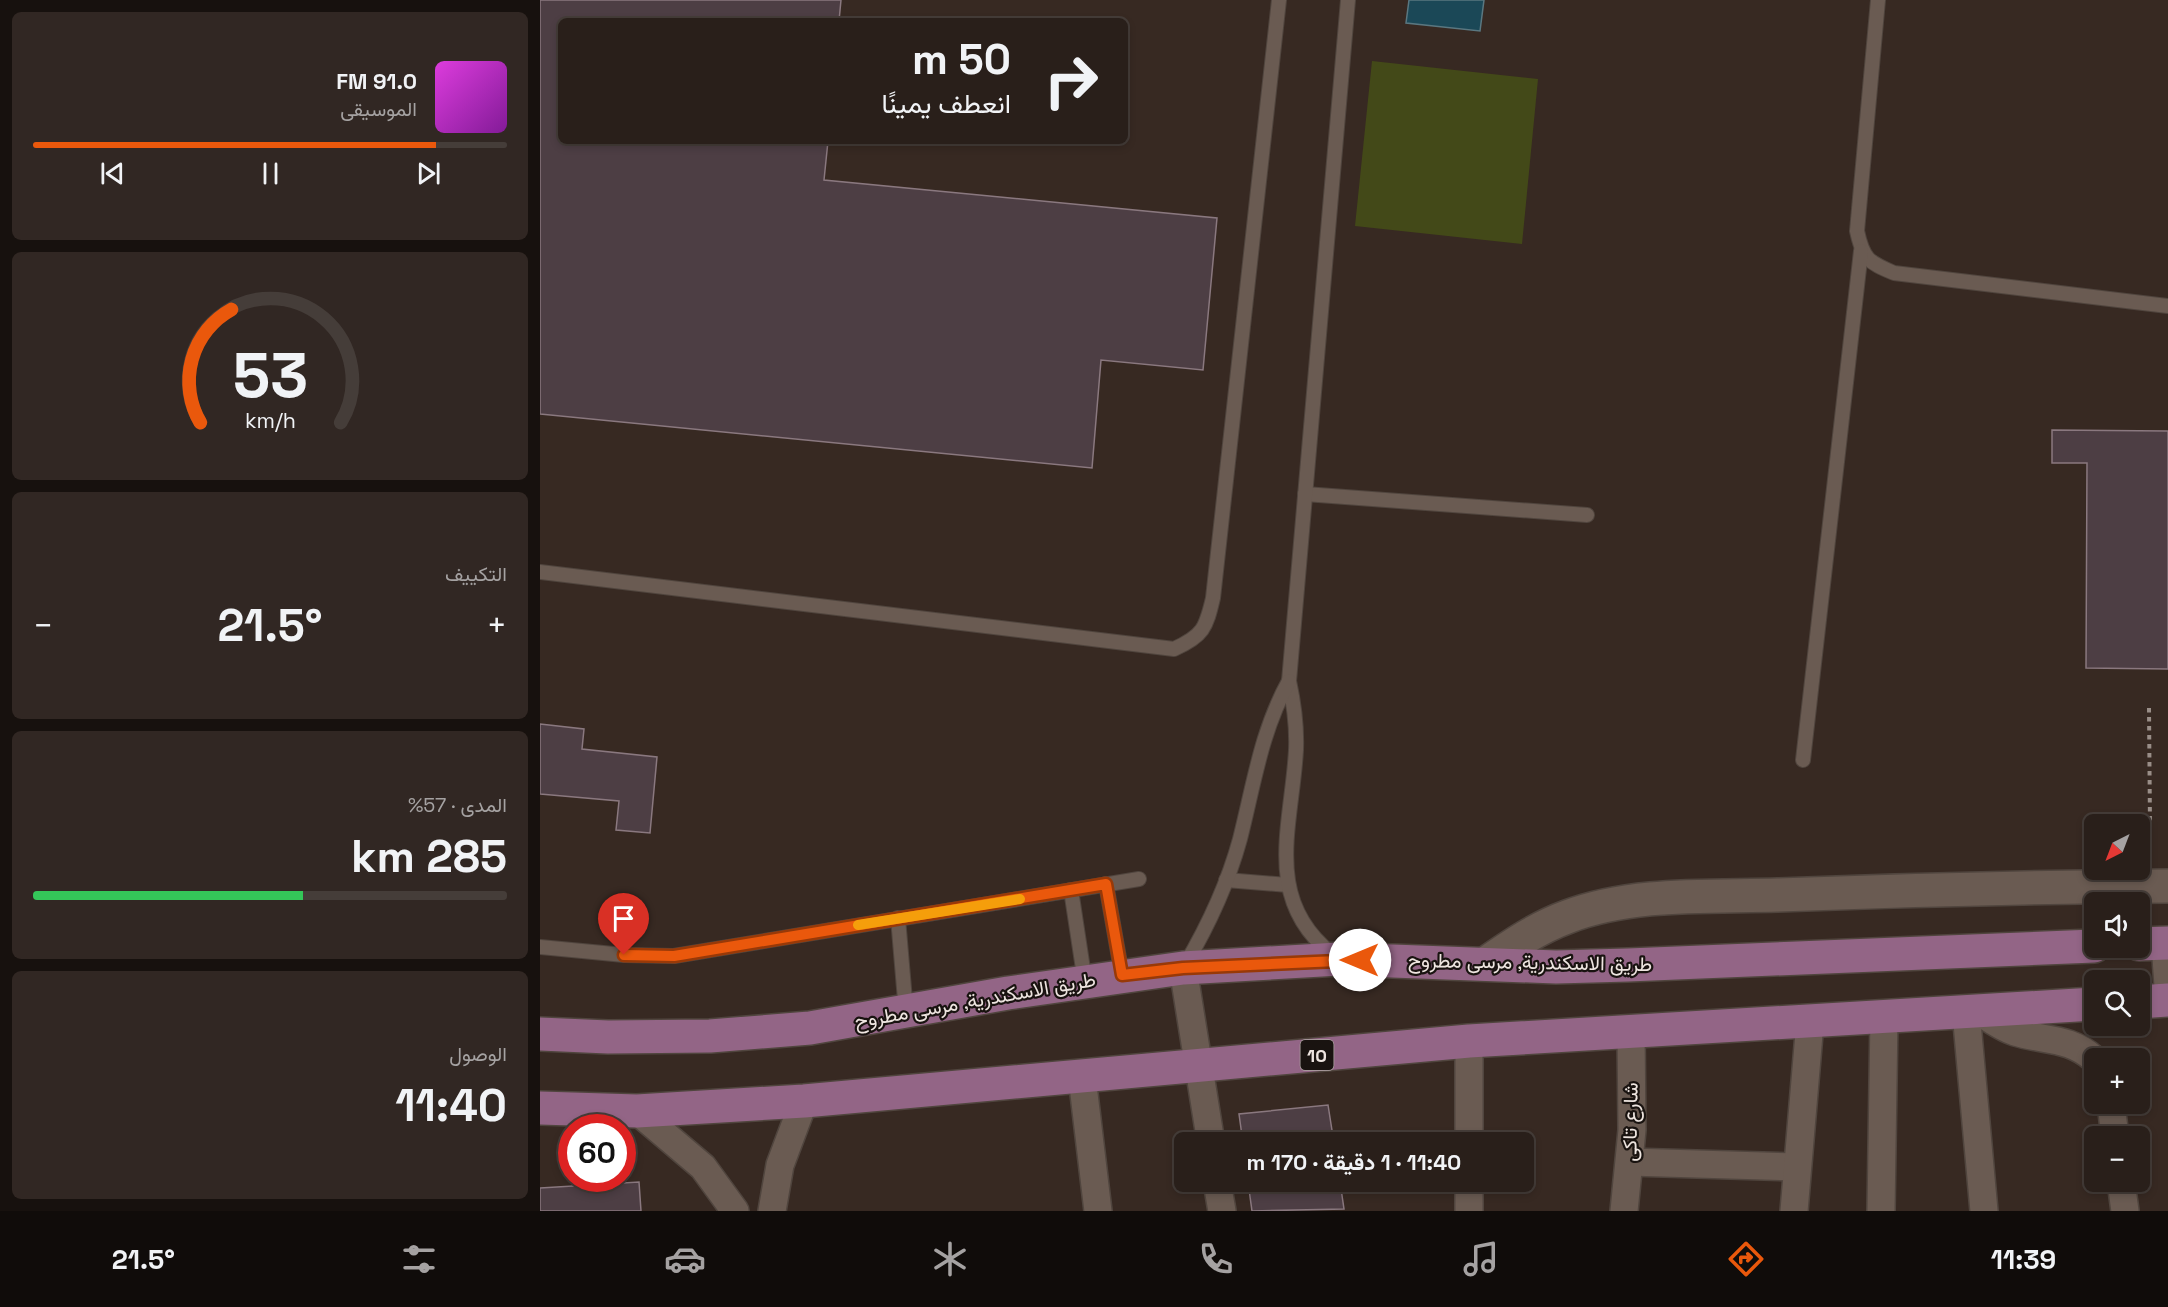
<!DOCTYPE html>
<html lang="ar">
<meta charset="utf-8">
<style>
:root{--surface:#291f1a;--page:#312723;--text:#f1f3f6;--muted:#a5a2a2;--line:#453d39;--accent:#ea580c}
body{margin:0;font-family:"Space Grotesk",Vazirmatn,sans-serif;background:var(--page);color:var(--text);direction:rtl;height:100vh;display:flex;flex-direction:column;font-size:22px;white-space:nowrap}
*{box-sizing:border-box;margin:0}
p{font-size:20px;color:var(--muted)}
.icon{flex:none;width:33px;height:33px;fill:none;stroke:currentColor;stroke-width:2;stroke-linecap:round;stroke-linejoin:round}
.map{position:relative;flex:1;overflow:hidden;direction:ltr}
.drawer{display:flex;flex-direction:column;gap:12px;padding:12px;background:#17110e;width:540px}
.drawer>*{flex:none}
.hud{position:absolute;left:18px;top:18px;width:570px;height:126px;border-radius:9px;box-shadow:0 3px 9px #0003,0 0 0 2px var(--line);direction:rtl;background:#291f1a;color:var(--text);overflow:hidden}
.needle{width:39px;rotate:222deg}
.fabs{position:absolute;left:1544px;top:814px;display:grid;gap:12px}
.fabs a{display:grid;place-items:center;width:66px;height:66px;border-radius:9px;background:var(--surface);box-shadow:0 3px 9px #0003,0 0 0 2px var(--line);font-size:30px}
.speed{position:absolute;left:18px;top:1114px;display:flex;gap:12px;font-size:30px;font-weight:700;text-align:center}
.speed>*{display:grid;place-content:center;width:78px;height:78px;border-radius:50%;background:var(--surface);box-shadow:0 3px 9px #0003,0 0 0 2px var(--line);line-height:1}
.speed .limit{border:9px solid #d22;background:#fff;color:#111}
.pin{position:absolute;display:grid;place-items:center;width:51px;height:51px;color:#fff;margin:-62px -26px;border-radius:50% 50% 50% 0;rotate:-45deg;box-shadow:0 0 6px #0007}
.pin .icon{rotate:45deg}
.me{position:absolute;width:66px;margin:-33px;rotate:270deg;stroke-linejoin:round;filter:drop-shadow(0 0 4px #0008)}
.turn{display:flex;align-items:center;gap:21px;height:126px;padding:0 18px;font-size:27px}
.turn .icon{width:78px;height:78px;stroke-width:2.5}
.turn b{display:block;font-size:42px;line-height:51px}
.big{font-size:45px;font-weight:700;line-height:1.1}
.drawer .widget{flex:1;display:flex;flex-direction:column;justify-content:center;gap:9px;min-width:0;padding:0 21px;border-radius:9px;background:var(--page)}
.drawer .dial{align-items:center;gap:0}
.dial svg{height:156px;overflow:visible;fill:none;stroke:var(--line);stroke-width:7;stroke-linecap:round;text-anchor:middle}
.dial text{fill:var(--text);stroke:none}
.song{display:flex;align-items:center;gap:18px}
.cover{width:72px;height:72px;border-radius:9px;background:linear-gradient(135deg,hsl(300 70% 55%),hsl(290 70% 35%))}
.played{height:6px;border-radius:3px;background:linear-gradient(90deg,var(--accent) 85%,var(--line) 85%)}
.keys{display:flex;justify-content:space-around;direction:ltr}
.heat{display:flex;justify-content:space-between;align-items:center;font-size:33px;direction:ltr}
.charge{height:9px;border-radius:4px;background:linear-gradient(90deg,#34c759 57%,var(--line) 0)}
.trip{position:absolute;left:634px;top:1132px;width:360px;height:60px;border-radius:9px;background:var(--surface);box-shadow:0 3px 9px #0003,0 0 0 2px var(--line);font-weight:700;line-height:60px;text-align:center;direction:rtl}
.tabs{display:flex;height:96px;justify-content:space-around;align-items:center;background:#100c0a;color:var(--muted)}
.tabs .icon{width:42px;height:42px}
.tabs .active{color:var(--accent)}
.tabs b{font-size:27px;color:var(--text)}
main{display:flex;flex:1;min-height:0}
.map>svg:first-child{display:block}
.green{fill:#434918}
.water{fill:#1b4857;stroke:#5a7780;stroke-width:1.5}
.building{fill:#4d3e44;stroke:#8a787f;stroke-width:1.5}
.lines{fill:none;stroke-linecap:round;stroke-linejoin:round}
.lane-casing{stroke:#50453e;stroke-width:16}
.street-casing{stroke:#50453e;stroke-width:30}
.secondary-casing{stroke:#50453e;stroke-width:36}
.primary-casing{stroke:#50453e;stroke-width:36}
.path{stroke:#998e88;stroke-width:4;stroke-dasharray:4.5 4.5;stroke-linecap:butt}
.lane{stroke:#6a5b52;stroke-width:14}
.street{stroke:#6a5b52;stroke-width:27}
.secondary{stroke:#6a5b52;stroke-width:33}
.primary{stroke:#936586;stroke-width:33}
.route-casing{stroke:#983908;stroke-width:15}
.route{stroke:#ea580c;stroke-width:10}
.slow{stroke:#f59e0b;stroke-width:10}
.labels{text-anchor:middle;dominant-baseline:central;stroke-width:4.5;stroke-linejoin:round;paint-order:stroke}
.shield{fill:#191310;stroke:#aea6a2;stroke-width:1.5}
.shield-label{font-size:18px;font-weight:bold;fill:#eee5e0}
.street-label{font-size:20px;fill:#eee5e0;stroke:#191310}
</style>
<main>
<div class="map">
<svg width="1628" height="1211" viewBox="0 0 1628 1211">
<rect width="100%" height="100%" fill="#372922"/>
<polygon class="green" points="832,61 998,79 982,244 815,226"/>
<polygon class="water" points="869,0 944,0 940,31 866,23"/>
<g class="building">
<polygon points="0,0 301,0 299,21 21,21 21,141 288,141 284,180 677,218 663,370 561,360 552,468 0,414"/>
<polygon points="1512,430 1628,431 1628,669 1546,668 1547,463 1512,463"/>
<polygon points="0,724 44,729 42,749 117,757 110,833 76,830 79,801 0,794"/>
<polygon points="788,1105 794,1143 703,1143 699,1114"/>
<polygon points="99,1182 101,1211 0,1211 0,1188"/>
<polygon points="708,1182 800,1182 804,1209 712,1211"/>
</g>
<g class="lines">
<defs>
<g id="lane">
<path d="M1338 0 1317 231C1323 259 1328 262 1354 273L1628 306"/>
<polyline points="765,494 1047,515"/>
<path d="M0 572 634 649C663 636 666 628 673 598L739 0"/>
<polyline points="1263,760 1321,251"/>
<polyline points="686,880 748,885"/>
<polyline points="566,884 582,975"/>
<polyline points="531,890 545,982"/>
<polyline points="358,918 366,1012"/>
<polyline points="0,947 84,955 134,956 599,879"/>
<path d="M792 954C722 899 752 825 756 750 757 726 754 704 749 681L808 0"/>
<path d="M645 965C668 926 688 883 700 839 714 784 721 731 749 681"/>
</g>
<g id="street">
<polyline points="1625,943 1628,986"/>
<polyline points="643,968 671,1143"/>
<path d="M1438 1011C1450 1019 1462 1028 1475 1032 1504 1041 1530 1037 1554 1059"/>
<polyline points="1426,1012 1444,1211"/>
<polyline points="542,1077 558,1211"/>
<polyline points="1571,1104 1575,1137"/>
<polyline points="97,1111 163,1167 195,1211"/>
<polyline points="929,1143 929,1041"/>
<polyline points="1090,1162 1257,1167"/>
<polyline points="677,1182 682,1211"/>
<polyline points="1581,1182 1585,1211"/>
<polyline points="232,1211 240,1165 264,1101"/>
<polyline points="929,1211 929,1182"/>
<polyline points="1084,1211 1092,1130 1091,1032"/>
<polyline points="1254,1211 1270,1022"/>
<polyline points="1341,1211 1344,1017"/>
</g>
<path id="secondary" d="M945 964C971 946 997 928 1027 917 1092 892 1169 897 1238 895 1368 890 1498 887 1628 886"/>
<g id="primary">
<polyline points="1599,944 1628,943"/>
<polyline points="1599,1002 1628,1000"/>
<polyline points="0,1034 68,1037 170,1036 270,1028 468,993 643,968 799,959 1016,967 1088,965 1554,946"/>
<polyline points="0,1108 97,1111 264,1101 929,1041 1554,1004"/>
</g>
</defs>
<use href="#lane" class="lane-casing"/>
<use href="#street" class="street-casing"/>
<use href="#secondary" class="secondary-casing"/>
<use href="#primary" class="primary-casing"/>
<polyline class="path" points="1609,708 1610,826"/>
<use href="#lane" class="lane"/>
<use href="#street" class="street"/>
<use href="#secondary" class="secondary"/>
<use href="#primary" class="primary"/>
</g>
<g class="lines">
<defs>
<polyline id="route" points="84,955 134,956 566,884 582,975 643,968 820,960"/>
</defs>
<use href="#route" class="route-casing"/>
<use href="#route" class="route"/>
<polyline class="slow" points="318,925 480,899"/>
</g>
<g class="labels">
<rect class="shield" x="760.5" y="1040" width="33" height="30" rx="4.5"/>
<g class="shield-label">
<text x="777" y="1055">10</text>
</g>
<g class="street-label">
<text transform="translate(990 962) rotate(1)">طريق الاسكندرية, مرسى مطروح</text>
<text transform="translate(435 1000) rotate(-10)">طريق الاسكندرية, مرسى مطروح</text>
<text transform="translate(1090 1122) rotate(-89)">شارع تاكى</text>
</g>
</g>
</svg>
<div class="fabs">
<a><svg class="needle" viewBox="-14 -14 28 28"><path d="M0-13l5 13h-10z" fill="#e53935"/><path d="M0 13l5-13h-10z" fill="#a5a2a2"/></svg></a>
<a><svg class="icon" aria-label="sound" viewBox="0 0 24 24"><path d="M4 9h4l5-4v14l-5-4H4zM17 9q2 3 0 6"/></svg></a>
<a><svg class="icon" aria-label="search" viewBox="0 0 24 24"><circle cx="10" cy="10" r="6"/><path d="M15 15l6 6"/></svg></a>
<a>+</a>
<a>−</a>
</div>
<div class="speed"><div class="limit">60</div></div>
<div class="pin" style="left:84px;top:955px;background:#d93025"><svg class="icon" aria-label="arrive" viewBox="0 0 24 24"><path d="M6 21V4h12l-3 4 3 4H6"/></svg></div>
<svg class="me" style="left:820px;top:960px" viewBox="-20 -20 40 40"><circle r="19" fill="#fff"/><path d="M0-13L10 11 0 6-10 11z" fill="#ea580c"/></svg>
<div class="trip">11:40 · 1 دقيقة · 170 m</div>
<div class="hud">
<div class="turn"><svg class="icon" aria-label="right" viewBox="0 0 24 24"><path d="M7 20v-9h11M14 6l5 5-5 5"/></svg><div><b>50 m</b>انعطف يمينًا</div></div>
</div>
</div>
<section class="drawer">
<div class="widget">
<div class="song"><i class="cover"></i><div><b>91.0 FM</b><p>الموسيقى</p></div></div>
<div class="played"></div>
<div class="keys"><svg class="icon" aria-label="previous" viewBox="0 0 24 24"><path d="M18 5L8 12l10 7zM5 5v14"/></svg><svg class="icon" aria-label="pause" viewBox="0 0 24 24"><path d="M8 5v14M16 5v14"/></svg><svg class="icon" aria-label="next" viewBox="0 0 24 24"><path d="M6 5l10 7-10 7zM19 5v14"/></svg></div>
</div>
<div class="widget dial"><svg viewBox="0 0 100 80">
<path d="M14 69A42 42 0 1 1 86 69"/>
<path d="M14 69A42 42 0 0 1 30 11" stroke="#ea580c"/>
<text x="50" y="56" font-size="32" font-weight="700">53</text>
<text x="50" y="72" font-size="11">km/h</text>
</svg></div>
<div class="widget"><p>التكييف</p>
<div class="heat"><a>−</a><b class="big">21.5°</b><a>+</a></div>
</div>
<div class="widget"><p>المدى · 57%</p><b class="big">285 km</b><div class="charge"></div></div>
<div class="widget"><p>الوصول</p><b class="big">11:40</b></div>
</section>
</main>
<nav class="tabs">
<b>11:39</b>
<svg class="icon active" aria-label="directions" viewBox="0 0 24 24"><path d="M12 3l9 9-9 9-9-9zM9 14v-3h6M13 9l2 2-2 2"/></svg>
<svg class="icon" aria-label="music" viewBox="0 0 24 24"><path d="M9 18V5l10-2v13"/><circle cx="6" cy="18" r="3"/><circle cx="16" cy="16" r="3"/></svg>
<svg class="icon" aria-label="phone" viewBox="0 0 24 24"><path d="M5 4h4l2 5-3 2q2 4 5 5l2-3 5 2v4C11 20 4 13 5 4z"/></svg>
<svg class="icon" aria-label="climate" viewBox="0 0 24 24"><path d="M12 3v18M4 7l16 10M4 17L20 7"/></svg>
<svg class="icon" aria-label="car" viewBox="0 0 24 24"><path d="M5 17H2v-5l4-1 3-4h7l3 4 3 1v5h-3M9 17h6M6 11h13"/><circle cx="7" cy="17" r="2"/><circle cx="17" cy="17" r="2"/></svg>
<svg class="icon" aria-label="filters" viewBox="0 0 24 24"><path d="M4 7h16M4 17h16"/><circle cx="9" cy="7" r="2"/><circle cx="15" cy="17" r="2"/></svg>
<b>21.5°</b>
</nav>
